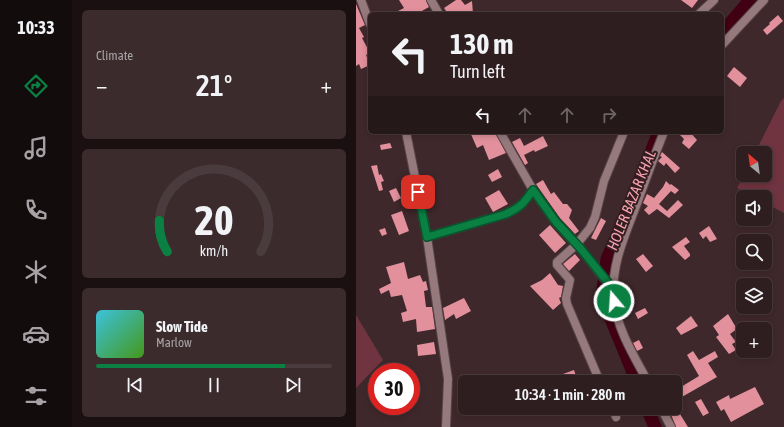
<!DOCTYPE html>
<meta charset="utf-8">
<style>
:root{--surface:#2f1e20;--page:#3b2b2d;--text:#f1f3f6;--muted:#a7a2a5;--line:#4a3c3e;--accent:#0b8043}
body{margin:0;font-family:"Asap Condensed",sans-serif;background:var(--page);color:var(--text);height:100vh;display:flex;flex-direction:column;font-size:15px;white-space:nowrap}
*{box-sizing:border-box;margin:0}
p{font-size:13px;color:var(--muted)}
.icon{flex:none;width:22px;height:22px;fill:none;stroke:currentColor;stroke-width:2;stroke-linecap:round;stroke-linejoin:round}
.map{position:relative;flex:1;overflow:hidden}
.details{display:flex;flex-direction:column;gap:10px;padding:10px;background:#1a1012;width:284px}
.details>*{flex:none}
.hud{position:absolute;left:12px;top:12px;width:356px;height:122px;border-radius:6px;box-shadow:0 2px 6px #0003,0 0 0 1px var(--line);background:#2f1e20;color:var(--text);overflow:hidden}
.needle{width:26px;rotate:331deg}
.fabs{position:absolute;left:380px;top:146px;display:grid;gap:8px}
.fabs a{display:grid;place-items:center;width:36px;height:36px;border-radius:6px;background:var(--surface);box-shadow:0 2px 6px #0003,0 0 0 1px var(--line);font-size:20px}
.speed{position:absolute;left:12px;top:363px;display:flex;gap:8px;font-size:20px;font-weight:700;text-align:center}
.speed>*{display:grid;place-content:center;width:52px;height:52px;border-radius:50%;background:var(--surface);box-shadow:0 2px 6px #0003,0 0 0 1px var(--line);line-height:1}
.speed .limit{border:6px solid #d22;background:#fff;color:#111}
.pin{position:absolute;display:grid;place-items:center;width:34px;height:34px;color:#fff;margin:-17px;border-radius:8px;box-shadow:0 2px 6px #0006}
.me{position:absolute;width:44px;margin:-22px;rotate:342deg;stroke-linejoin:round;filter:drop-shadow(0 0 3px #0008)}
.turn{display:flex;align-items:center;gap:14px;height:84px;padding:0 16px;font-size:18px}
.turn .icon{width:52px;height:52px;stroke-width:2.5}
.turn b{display:block;font-size:28px;line-height:34px}
.lanes{display:flex;align-items:center;height:38px;padding:0 16px;background:#0003;justify-content:center;gap:20px;direction:ltr}
.lanes .off{opacity:.35}
.big{font-size:30px;font-weight:600;line-height:1.1}
.details .widget{flex:1;display:flex;flex-direction:column;justify-content:center;gap:6px;min-width:0;padding:0 14px;border-radius:6px;background:var(--page)}
.details .dial{align-items:center;gap:0}
.dial svg{height:104px;overflow:visible;fill:none;stroke:var(--line);stroke-width:7;stroke-linecap:round;text-anchor:middle}
.dial text{fill:var(--text);stroke:none}
.song{display:flex;align-items:center;gap:12px}
.cover{width:48px;height:48px;border-radius:6px;background:linear-gradient(135deg,hsl(190 70% 55%),hsl(100 70% 35%))}
.played{height:4px;border-radius:2px;background:linear-gradient(90deg,var(--accent) 80%,var(--line) 80%)}
.keys{display:flex;justify-content:space-around;direction:ltr}
.heat{display:flex;justify-content:space-between;align-items:center;font-size:22px;direction:ltr}
.trip{position:absolute;left:102px;top:375px;width:224px;height:40px;border-radius:6px;background:var(--surface);box-shadow:0 2px 6px #0003,0 0 0 1px var(--line);font-weight:600;line-height:40px;text-align:center}
main{display:flex;flex:1;min-height:0}
.menu{display:flex;flex-direction:column;width:72px;justify-content:space-around;align-items:center;background:#130c0d;color:var(--muted)}
.menu .icon{width:28px;height:28px}
.menu .on{color:var(--accent)}
.menu b{font-size:18px;color:var(--text)}
.map>svg:first-child{display:block}
.green{fill:#6f343f}
.lines{fill:none;stroke-linecap:round;stroke-linejoin:round}
.river{stroke:#410013;stroke-width:13}
.building{fill:#e1909c}
.minor-casing{stroke:#574447;stroke-width:10}
.minor{stroke:#95797c;stroke-width:8}
.route-casing{stroke:#07532c;stroke-width:10}
.route{stroke:#0b8043;stroke-width:7}
.labels{text-anchor:middle;dominant-baseline:central;stroke-width:4;stroke-linejoin:round;paint-order:stroke}
.water-label{font-size:15px;font-style:italic;fill:#fba4b1;stroke:#341f22}
</style>
<main>
<nav class="menu">
<b>10:33</b>
<svg class="icon on" aria-label="directions" viewBox="0 0 24 24"><path d="M12 3l9 9-9 9-9-9zM9 14v-3h6M13 9l2 2-2 2"/></svg>
<svg class="icon" aria-label="music" viewBox="0 0 24 24"><path d="M9 18V5l10-2v13"/><circle cx="6" cy="18" r="3"/><circle cx="16" cy="16" r="3"/></svg>
<svg class="icon" aria-label="phone" viewBox="0 0 24 24"><path d="M5 4h4l2 5-3 2q2 4 5 5l2-3 5 2v4C11 20 4 13 5 4z"/></svg>
<svg class="icon" aria-label="climate" viewBox="0 0 24 24"><path d="M12 3v18M4 7l16 10M4 17L20 7"/></svg>
<svg class="icon" aria-label="car" viewBox="0 0 24 24"><path d="M5 17H2v-5l4-1 3-4h7l3 4 3 1v5h-3M9 17h6M6 11h13"/><circle cx="7" cy="17" r="2"/><circle cx="17" cy="17" r="2"/></svg>
<svg class="icon" aria-label="filters" viewBox="0 0 24 24"><path d="M4 7h16M4 17h16"/><circle cx="9" cy="7" r="2"/><circle cx="15" cy="17" r="2"/></svg>
</nav>
<section class="details">
<div class="widget"><p>Climate</p>
<div class="heat"><a>−</a><b class="big">21°</b><a>+</a></div>
</div>
<div class="widget dial"><svg viewBox="0 0 100 80">
<path d="M14 69A42 42 0 1 1 86 69"/>
<path d="M14 69A42 42 0 0 1 8 45" stroke="#0b8043"/>
<text x="50" y="56" font-size="32" font-weight="700">20</text>
<text x="50" y="72" font-size="11">km/h</text>
</svg></div>
<div class="widget">
<div class="song"><i class="cover"></i><div><b>Slow Tide</b><p>Marlow</p></div></div>
<div class="played"></div>
<div class="keys"><svg class="icon" aria-label="previous" viewBox="0 0 24 24"><path d="M18 5L8 12l10 7zM5 5v14"/></svg><svg class="icon" aria-label="pause" viewBox="0 0 24 24"><path d="M8 5v14M16 5v14"/></svg><svg class="icon" aria-label="next" viewBox="0 0 24 24"><path d="M6 5l10 7-10 7zM19 5v14"/></svg></div>
</div>
</section>
<div class="map">
<svg width="428" height="427" viewBox="0 0 428 427">
<rect width="100%" height="100%" fill="#3f282b"/>
<g class="green">
<polygon points="428,98 428,213 409,203 409,197 398,197 381,188 388,175 409,175 409,153 399,153 425,101"/>
<polygon points="0,315 27,360 0,388"/>
</g>
<g class="lines">
<g class="river">
<polyline points="366,33 394,0"/>
<polyline points="281,382 246,297 251,259 267,222 303,132"/>
<polyline points="291,408 299,427"/>
</g>
</g>
<g class="building">
<polygon points="43,0 70,0 73,7 64,12 65,14 36,14 48,8"/>
<polygon points="100,0 105,0 109,5 116,1 117,14 92,14 88,8"/>
<polygon points="325,0 342,0 336,8"/>
<polygon points="0,4 9,25 3,28 8,37 6,38 14,53 10,55 14,65 5,69 3,64 0,66"/>
<polygon points="422,15 427,21 411,35 407,30 414,24 413,23"/>
<polygon points="378,67 391,78 384,87 371,76"/>
<polygon points="114,132 139,132 150,153 133,160 127,145 121,148"/>
<polygon points="321,132 334,132 341,140 333,149 326,143 328,139"/>
<polygon points="187,136 192,146 179,152 178,150 168,155 172,163 169,165 156,142 164,138 168,146"/>
<polygon points="34,143 36,148 25,150 24,145"/>
<polygon points="306,152 324,168 319,173 310,163 308,166 302,161 306,157 304,156"/>
<polygon points="21,165 23,175 25,174 28,181 25,182 27,190 23,191 15,166"/>
<polygon points="142,169 146,177 136,182 132,175"/>
<polygon points="187,180 195,194 198,192 207,204 211,204 216,210 213,218 223,231 219,234 204,218 182,187 180,184"/>
<polygon points="310,181 314,185 315,184 323,190 319,194 315,191 303,204 311,211 322,200 327,205 313,218 301,209 293,215 288,210 292,206 287,203 291,194 298,198 307,187"/>
<polygon points="40,188 45,198 38,202 33,191"/>
<polygon points="143,190 152,204 137,212 129,198"/>
<polygon points="46,211 53,231 43,235 35,215"/>
<polygon points="245,218 250,221 240,240 235,238"/>
<polygon points="194,225 210,243 199,253 183,235"/>
<polygon points="353,226 361,239 354,242 350,236 347,239 343,233"/>
<polygon points="29,228 31,234 26,236 23,230"/>
<polygon points="330,237 334,242 328,246 334,254 334,256 329,260 316,247"/>
<polygon points="219,254 224,260 213,271 207,264"/>
<polygon points="287,254 297,266 290,272 280,259"/>
<polygon points="48,262 52,279 64,275 67,282 70,281 72,290 68,291 70,307 76,307 79,329 61,332 60,319 47,322 45,313 51,311 46,295 35,297 33,290 25,294 23,289 35,283 30,267"/>
<polygon points="194,273 202,285 207,286 205,297 203,298 205,303 197,310 174,286 186,280"/>
<polygon points="108,298 115,311 100,319 98,314 89,320 87,308"/>
<polygon points="289,308 292,313 282,319 279,313"/>
<polygon points="372,314 381,329 374,334 380,342 376,344 380,350 373,354 360,337 363,335 357,326"/>
<polygon points="335,316 342,326 325,335 320,328"/>
<polygon points="283,340 287,348 281,351 277,343"/>
<polygon points="78,342 80,354 62,356 61,345"/>
<polygon points="337,351 343,360 359,351 362,357 352,363 361,377 324,398 320,390 343,376 331,355"/>
<polygon points="218,370 222,382 210,382 207,374"/>
<polygon points="399,387 408,404 375,422 368,409 365,411 360,402 373,395 374,399"/>
<polygon points="345,399 353,413 347,416 339,402"/>
<polygon points="322,408 324,414 332,427 320,427 314,412"/>
</g>
<g class="lines">
<defs>
<g id="minor">
<polyline points="5,0 14,24"/>
<polyline points="75,0 83,14"/>
<polyline points="343,14 358,0"/>
<polyline points="366,45 408,0"/>
<polyline points="50,132 71,237 92,379 90,427"/>
<polyline points="144,132 177,190 200,222 225,249 257,290"/>
<path d="M71 237 150 214C165 207 168 203 177 190"/>
<polyline points="244,382 211,304 210,298 214,280 201,265 201,262 220,245 234,228 239,217 248,181 268,132"/>
<path d="M292 382C278 356 262 331 258 301 254 263 271 232 283 198 291 176 299 154 308 132"/>
<polyline points="256,408 260,417"/>
<polyline points="305,408 315,427"/>
</g>
</defs>
<use href="#minor" class="minor-casing"/>
<use href="#minor" class="minor"/>
</g>
<g class="lines">
<defs>
<path id="route" d="M62 192 71 237 150 214C165 207 168 203 177 190L200 222 225 249 258 290V301"/>
</defs>
<use href="#route" class="route-casing"/>
<use href="#route" class="route"/>
</g>
<g class="labels">
<g class="water-label">
<text transform="translate(275 200) rotate(-68)">HOLER BAZAR KHAL</text>
</g>
</g>
</svg>
<div class="fabs">
<a><svg class="needle" viewBox="-14 -14 28 28"><path d="M0-13l5 13h-10z" fill="#e53935"/><path d="M0 13l5-13h-10z" fill="#a7a2a5"/></svg></a>
<a><svg class="icon" aria-label="sound" viewBox="0 0 24 24"><path d="M4 9h4l5-4v14l-5-4H4zM17 9q2 3 0 6"/></svg></a>
<a><svg class="icon" aria-label="search" viewBox="0 0 24 24"><circle cx="10" cy="10" r="6"/><path d="M15 15l6 6"/></svg></a>
<a><svg class="icon" aria-label="layers" viewBox="0 0 24 24"><path d="M12 4l9 5-9 5-9-5zM3 14l9 5 9-5"/></svg></a>
<a>+</a>
</div>
<div class="speed"><div class="limit">30</div></div>
<div class="pin" style="left:62px;top:192px;background:#d93025"><svg class="icon" aria-label="arrive" viewBox="0 0 24 24"><path d="M6 21V4h12l-3 4 3 4H6"/></svg></div>
<svg class="me" style="left:258px;top:301px" viewBox="-20 -20 40 40"><circle r="17" fill="#0b8043" stroke="#fff" stroke-width="3"/><path d="M0-11L8 9 0 5-8 9z" fill="#fff"/></svg>
<div class="trip">10:34 · 1 min · 280 m</div>
<div class="hud">
<div class="turn"><svg class="icon" aria-label="left" viewBox="0 0 24 24"><path d="M17 20v-9H6M10 6l-5 5 5 5"/></svg><div><b>130 m</b>Turn left</div></div>
<div class="lanes"><svg class="icon" aria-label="left" viewBox="0 0 24 24"><path d="M17 20v-9H6M10 6l-5 5 5 5"/></svg><svg class="icon off" aria-label="ahead" viewBox="0 0 24 24"><path d="M12 20V5M6 11l6-6 6 6"/></svg><svg class="icon off" aria-label="ahead" viewBox="0 0 24 24"><path d="M12 20V5M6 11l6-6 6 6"/></svg><svg class="icon off" aria-label="right" viewBox="0 0 24 24"><path d="M7 20v-9h11M14 6l5 5-5 5"/></svg></div>
</div>
</div>
</main>
